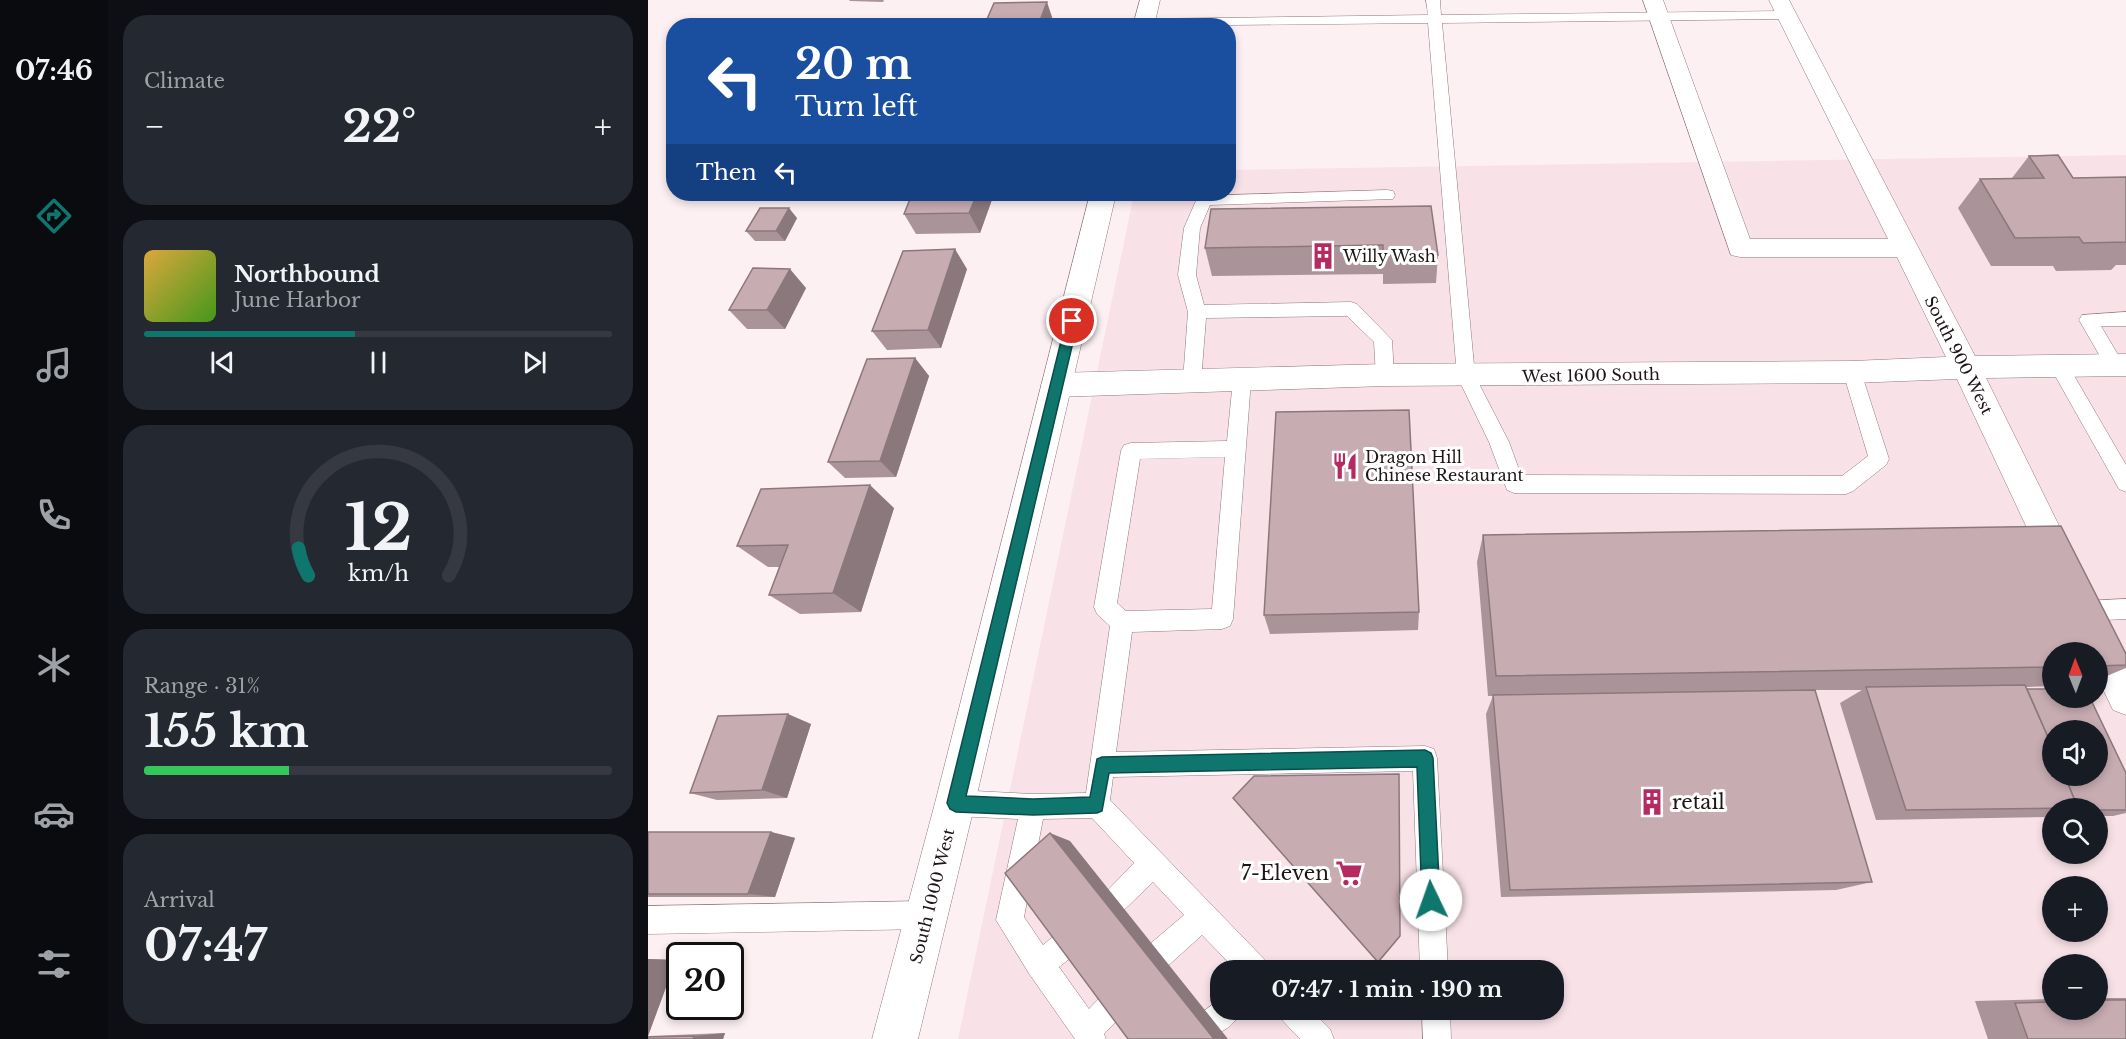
<!DOCTYPE html>
<meta charset="utf-8">
<style>
:root{--surface:#171b24;--page:#242831;--text:#f1f3f6;--muted:#9ea1a6;--line:#363941;--accent:#0f766e}
body{margin:0;font-family:"Libre Baskerville",serif;background:var(--page);color:var(--text);height:100vh;display:flex;flex-direction:column;font-size:22px;white-space:nowrap}
*{box-sizing:border-box;margin:0}
p{font-size:20px;color:var(--muted)}
.icon{flex:none;width:33px;height:33px;fill:none;stroke:currentColor;stroke-width:2;stroke-linecap:round;stroke-linejoin:round}
.map{position:relative;flex:1;overflow:hidden}
.sheet{display:flex;flex-direction:column;gap:15px;padding:15px;background:#0d0f14;width:540px}
.sheet>*{flex:none}
.guide{position:absolute;left:18px;top:18px;width:570px;height:183px;border-radius:24px;box-shadow:0 3px 9px #0003;background:#1a4fa0;color:#fff;overflow:hidden}
.needle{width:39px;rotate:359deg}
.tools{position:absolute;left:1394px;top:642px;display:grid;gap:12px}
.tools a{display:grid;place-items:center;width:66px;height:66px;border-radius:50%;background:var(--surface);box-shadow:0 3px 9px #0003;font-size:30px}
.speed{position:absolute;left:18px;top:942px;display:flex;gap:12px;font-size:30px;font-weight:700;text-align:center}
.speed>*{display:grid;place-content:center;width:78px;height:78px;border-radius:50%;background:var(--surface);box-shadow:0 3px 9px #0003;line-height:1}
.speed .limit{border:3px solid #111;border-radius:9px;background:#fff;color:#111}
.pin{position:absolute;display:grid;place-items:center;width:51px;height:51px;color:#fff;margin:-26px;border:3px solid #fff;border-radius:50%;box-shadow:0 2px 6px #0007}
.me{position:absolute;width:66px;margin:-33px;rotate:357deg;stroke-linejoin:round;filter:drop-shadow(0 0 4px #0008)}
.turn{display:flex;align-items:center;gap:21px;height:126px;padding:0 30px;font-size:27px}
.turn .icon{width:78px;height:78px;stroke-width:2.5}
.turn b{display:block;font-size:42px;line-height:51px}
.then{display:flex;align-items:center;height:57px;padding:0 30px;background:#0003;gap:12px;font-size:22px}
.big{font-size:45px;font-weight:700;line-height:1.1}
.sheet .card{flex:1;display:flex;flex-direction:column;justify-content:center;gap:9px;min-width:0;padding:0 21px;border-radius:24px;background:var(--page)}
.sheet .dial{align-items:center;gap:0}
.dial svg{height:156px;overflow:visible;fill:none;stroke:var(--line);stroke-width:7;stroke-linecap:round;text-anchor:middle}
.dial text{fill:var(--text);stroke:none}
.song{display:flex;align-items:center;gap:18px}
.cover{width:72px;height:72px;border-radius:9px;background:linear-gradient(135deg,hsl(40 70% 55%),hsl(100 70% 35%))}
.played{height:6px;border-radius:3px;background:linear-gradient(90deg,var(--accent) 45%,var(--line) 45%)}
.keys{display:flex;justify-content:space-around;direction:ltr}
.heat{display:flex;justify-content:space-between;align-items:center;font-size:33px;direction:ltr}
.charge{height:9px;border-radius:4px;background:linear-gradient(90deg,#34c759 31%,var(--line) 0)}
.trip{position:absolute;left:562px;top:960px;width:354px;height:60px;border-radius:24px;background:var(--surface);box-shadow:0 3px 9px #0003;font-weight:700;line-height:60px;text-align:center}
main{display:flex;flex:1;min-height:0}
.tabs{display:flex;flex-direction:column;width:108px;justify-content:space-around;align-items:center;background:#090b0e;color:var(--muted)}
.tabs .icon{width:42px;height:42px}
.tabs .active{color:var(--accent)}
.tabs b{font-size:27px;color:var(--text)}
.map>svg:first-child{display:block}
.built{fill:#f8e2e7;fill-rule:evenodd}
.lines{fill:none;stroke-linecap:round;stroke-linejoin:round}
.lane-casing{stroke:#92797f;stroke-width:1}
.street-casing{stroke:#92797f;stroke-width:1}
.secondary-casing{stroke:#92797f;stroke-width:1}
.lane{fill:#fff;fill-rule:evenodd}
.street{fill:#fff;fill-rule:evenodd}
.secondary{fill:#fff;fill-rule:evenodd}
.wall{fill:#ab9499}
.shaded-wall{fill:#8b787d}
.building{fill:#c7acb2;stroke:#8b787d;stroke-width:1.5}
.route{fill:#0f766e;stroke:#0a4d48;stroke-width:1.5}
.labels{text-anchor:middle;dominant-baseline:central;stroke-width:6;stroke-linejoin:round;paint-order:stroke}
.poi-label{font-size:16px;fill:#1f1517;stroke:#fff;text-anchor:start}
.street-label{font-size:16px;fill:#1f1517;stroke:#fff}
.near-poi-label{font-size:20px;fill:#1f1517;stroke:#fff;text-anchor:start}
</style>
<main>
<nav class="tabs">
<b>07:46</b>
<svg class="icon active" aria-label="directions" viewBox="0 0 24 24"><path d="M12 3l9 9-9 9-9-9zM9 14v-3h6M13 9l2 2-2 2"/></svg>
<svg class="icon" aria-label="music" viewBox="0 0 24 24"><path d="M9 18V5l10-2v13"/><circle cx="6" cy="18" r="3"/><circle cx="16" cy="16" r="3"/></svg>
<svg class="icon" aria-label="phone" viewBox="0 0 24 24"><path d="M5 4h4l2 5-3 2q2 4 5 5l2-3 5 2v4C11 20 4 13 5 4z"/></svg>
<svg class="icon" aria-label="climate" viewBox="0 0 24 24"><path d="M12 3v18M4 7l16 10M4 17L20 7"/></svg>
<svg class="icon" aria-label="car" viewBox="0 0 24 24"><path d="M5 17H2v-5l4-1 3-4h7l3 4 3 1v5h-3M9 17h6M6 11h13"/><circle cx="7" cy="17" r="2"/><circle cx="17" cy="17" r="2"/></svg>
<svg class="icon" aria-label="filters" viewBox="0 0 24 24"><path d="M4 7h16M4 17h16"/><circle cx="9" cy="7" r="2"/><circle cx="15" cy="17" r="2"/></svg>
</nav>
<section class="sheet">
<div class="card"><p>Climate</p>
<div class="heat"><a>−</a><b class="big">22°</b><a>+</a></div>
</div>
<div class="card">
<div class="song"><i class="cover"></i><div><b>Northbound</b><p>June Harbor</p></div></div>
<div class="played"></div>
<div class="keys"><svg class="icon" aria-label="previous" viewBox="0 0 24 24"><path d="M18 5L8 12l10 7zM5 5v14"/></svg><svg class="icon" aria-label="pause" viewBox="0 0 24 24"><path d="M8 5v14M16 5v14"/></svg><svg class="icon" aria-label="next" viewBox="0 0 24 24"><path d="M6 5l10 7-10 7zM19 5v14"/></svg></div>
</div>
<div class="card dial"><svg viewBox="0 0 100 80">
<path d="M14 69A42 42 0 1 1 86 69"/>
<path d="M14 69A42 42 0 0 1 9 55" stroke="#0f766e"/>
<text x="50" y="56" font-size="32" font-weight="700">12</text>
<text x="50" y="72" font-size="11">km/h</text>
</svg></div>
<div class="card"><p>Range · 31%</p><b class="big">155 km</b><div class="charge"></div></div>
<div class="card"><p>Arrival</p><b class="big">07:47</b></div>
</section>
<div class="map">
<svg width="1478" height="1039" viewBox="0 0 1478 1039">
<rect width="100%" height="100%" fill="#fcf0f3"/>
<path class="built" d="M1478 155V1039H310L486 194H580L581 170ZM1404 652H1449V698H1404ZM1404 730H1449V776H1404ZM1404 808H1449V854H1404ZM1404 886H1449V932H1404ZM1404 964H1449V1010H1404ZM573 970H906V1010H573Z"/>
<g class="lines">
<defs>
<g id="lane">
<polygon points="778,0 792,0 793,15 1139,11 1146,15 1139,19 794,23 827,376 861,442 873,475 1194,476 1220,456 1195,372 1197,367 1204,365 1211,367 1213,372 1241,459 1238,465 1205,491 1198,494 866,493 859,490 841,442 809,376 780,23 491,26 489,23 496,19 780,15"/>
<polygon points="739,190 745,191 747,195 745,199 562,205 552,228 548,275 556,305 703,302 709,304 744,340 746,375 744,380 737,382 730,380 728,375 726,342 699,316 558,318 553,381 551,386 544,388 537,386 535,381 540,312 530,275 536,228 550,196"/>
<polygon points="1478,312 1478,326 1453,326 1476,365 1474,370 1467,372 1460,370 1431,320 1434,315"/>
<polygon points="1410,358 1417,360 1478,465 1478,492 1471,489 1401,365 1403,360"/>
<path d="M594 373 601 375 603 380 585 619 582 626 574 629 484 632 468 752 777 746 786 749 789 758 800 970H772L765 771 465 777 462 800 617 960 621 970H588L554 935 522 964 512 968 502 964 498 954 502 944 536 915 505 882 477 909 468 913 459 909 455 900 459 891 486 863 444 818 395 819 376 917 395 945 414 929 424 925 434 929 438 939 434 949 411 967 441 1009 460 989 470 985 480 989 484 999 480 1009 456 1034 458 1039H427L382 975 348 920 370 819 307 816 298 812 294 803 298 794 307 790 385 794 438 793 462 626 449 614 446 607 473 451 476 445 483 443 579 441 585 380 587 375ZM577 457 564 609 478 611 469 603 492 459Z"/>
<polygon points="1478,599 1478,619 1435,621 1427,618 1424,611 1427,604 1435,601"/>
<polygon points="279,901 289,905 293,915 289,925 279,929 0,934 0,906"/>
<path d="M573 998V1010H593C588 1023 579 1030 566 1035L556 1031 552 1021 556 1011Z"/>
<polygon points="630,1010 663,1010 682,1029 686,1039 652,1039 634,1020"/>
<polygon points="774,1010 802,1010 803,1039 775,1039"/>
</g>
<g id="street">
<polygon points="995,0 1015,0 1102,239 1240,239 1121,0 1141,0 1327,356 1478,354 1478,376 1338,378 1431,566 1426,577 1414,581 1402,577 1309,379 1204,383 737,386 408,397 397,393 393,385 397,377 408,373 737,364 1204,361 1298,357 1249,257 1092,257 1083,255"/>
<polygon points="1446,615 1459,620 1478,658 1478,715 1465,710 1449,677 1449,652 1438,652 1428,632 1433,620"/>
</g>
<g id="secondary">
<polygon points="492,0 512,0 506,26 485,26"/>
<polygon points="442,194 468,194 327,803 270,1039 224,1039 287,803"/>
</g>
</defs>
<use href="#lane" class="lane-casing"/>
<use href="#street" class="street-casing"/>
<use href="#secondary" class="secondary-casing"/>
<use href="#lane" class="lane"/>
<use href="#street" class="street"/>
<use href="#secondary" class="secondary"/>
</g>
<g class="wall">
<polygon points="201,0 236,0 235,2 202,1"/>
<polygon points="1381,156 1425,178 1478,177 1478,265 1468,265 1463,270 1408,271 1405,266 1343,266 1310,208 1332,179 1364,178"/>
<polygon points="264,194 346,194 332,233 268,234 256,214"/>
<polygon points="563,209 790,255 788,283 735,284 735,274 564,276 557,248"/>
<polygon points="149,218 137,241 107,241 98,231"/>
<polygon points="319,269 293,348 239,350 224,331"/>
<polygon points="158,288 137,329 99,329 81,310"/>
<polygon points="267,358 281,376 248,477 197,478 180,462"/>
<polygon points="246,508 213,612 152,614 121,595 131,567 120,567 89,546"/>
<polygon points="835,535 1478,654 1478,668 1449,680 1449,652 1404,652 1404,686 1378,687 1379,689 1478,773 1478,813 1465,816 1449,816 1449,808 1404,808 1404,817 1228,820 1192,703 1214,690 1167,690 1224,882 1188,890 853,897 838,714 845,696 840,696 829,562"/>
<polygon points="771,612 770,630 622,634 616,615"/>
<polygon points="163,724 139,798 69,800 42,793"/>
<polygon points="0,832 123,832 147,838 127,897 0,897"/>
<polygon points="0,959 28,960 0,1036 77,1033 75,1039 0,1039"/>
<polygon points="1449,998 1478,998 1478,1039 1340,1039 1327,1001 1404,999 1404,1010 1449,1010"/>
</g>
<g class="shaded-wall">
<polygon points="399,2 406,23 405,26 390,26"/>
<polygon points="329,194 346,194 332,233 321,213"/>
<polygon points="141,208 149,218 137,241 128,231"/>
<polygon points="307,249 319,269 293,348 280,330"/>
<polygon points="142,269 158,288 137,329 119,310"/>
<polygon points="267,358 281,376 248,477 232,461"/>
<polygon points="222,485 246,508 213,612 185,593"/>
<polygon points="140,714 163,724 139,798 114,790"/>
<polygon points="123,832 147,838 127,897 100,894"/>
<polygon points="402,833 422,841 580,1039 566,1039"/>
<polygon points="752,936 751,938 730,963 730,962"/>
<polygon points="0,959 28,960 0,1036"/>
<polygon points="77,1033 75,1039 45,1039 46,1036"/>
</g>
<g class="building">
<polygon points="399,2 390,26 336,26 346,3"/>
<polygon points="1410,155 1425,178 1478,177 1478,242 1435,243 1431,237 1367,238 1332,179 1396,178 1381,156"/>
<polygon points="264,194 329,194 321,213 256,214"/>
<polygon points="783,206 790,255 735,255 735,245 557,248 563,209"/>
<polygon points="112,208 141,208 128,231 98,231"/>
<polygon points="307,249 280,330 224,331 255,251"/>
<polygon points="105,268 142,269 119,310 81,310"/>
<polygon points="267,358 232,461 180,462 219,359"/>
<polygon points="761,410 771,612 616,615 628,412"/>
<polygon points="222,485 185,593 121,595 140,545 89,546 113,489"/>
<polygon points="1413,526 1478,654 1478,665 1449,666 1449,652 1404,652 1404,667 848,676 835,535"/>
<polygon points="1377,685 1404,746 1404,776 1417,776 1430,808 1258,810 1218,687"/>
<polygon points="1379,689 1404,689 1404,698 1442,698 1478,773 1478,810 1449,810 1449,808 1427,808 1430,808 1417,776 1449,776 1449,730 1404,730 1404,746"/>
<polygon points="1167,690 1224,882 862,890 845,695"/>
<polygon points="140,714 114,790 42,793 70,716"/>
<polygon points="751,774 752,936 730,962 585,798 606,776"/>
<polygon points="0,832 123,832 100,894 0,894"/>
<polygon points="402,833 566,1039 480,1039 357,873"/>
<polygon points="1449,1000 1478,1000 1478,1039 1380,1039 1367,1003 1404,1002 1404,1010 1449,1010"/>
<polygon points="46,1036 45,1039 0,1039 0,1037"/>
</g>
<polygon class="route" points="424,317 430,321 318,796 385,799 442,797 449,759 454,757 777,750 783,753 785,758 792,900 789,906 783,909 777,906 774,900 769,767 461,773 454,811 449,813 385,815 308,812 302,809 299,803 418,321"/>
<defs>
<symbol id="building-bare" viewBox="-9 -9 18 18"><path d="M-4-6H4V6H1V3H-1V6H-4ZM-2.5-4.3h1.7v1.8h-1.7ZM.8-4.3h1.7v1.8H.8ZM-2.5-1h1.7V.8h-1.7ZM.8-1h1.7V.8H.8Z" fill="#b62a62" stroke="#fff" stroke-width="2.5" paint-order="stroke"/></symbol>
<symbol id="restaurant-bare" viewBox="-9 -9 18 18"><path d="M-5-6h1v4h1v-4h1v4h1v-4h1v5L-1.5 .5V6h-2V.5L-5-1ZM5-6V6H3V1.5H1.5Q1.5-4 5-6Z" fill="#b62a62" stroke="#fff" stroke-width="2.5" paint-order="stroke"/></symbol>
<symbol id="supermarket-bare" viewBox="-9 -9 18 18"><path d="M-6-5.5h2.5l.6 2H6L4.5 2H-2.5L-4.4-4H-6ZM-1.5 3.2a1.3 1.3 0 1 0 .1 0ZM3 3.2a1.3 1.3 0 1 0 .1 0Z" fill="#b62a62" stroke="#fff" stroke-width="2.5" paint-order="stroke"/></symbol>
</defs>
<g fill-rule="evenodd">
<use href="#building-bare" x="656" y="237" width="38" height="38"/>
<use href="#restaurant-bare" x="678" y="447" width="38" height="38"/>
<use href="#building-bare" x="985" y="783" width="38" height="38"/>
<use href="#supermarket-bare" x="682" y="854" width="38" height="38"/>
</g>
<g class="labels">
<g class="poi-label">
<text x="695" y="256">Willy Wash</text>
<text x="717" y="457">Dragon Hill<tspan x="717" dy="18">Chinese Restaurant</tspan></text>
</g>
<g class="street-label">
<text transform="translate(1311 355) rotate(63)">South 900 West</text>
<text transform="translate(943 375) rotate(-1)">West 1600 South</text>
<text transform="translate(284 896) rotate(-76)">South 1000 West</text>
</g>
<g class="near-poi-label">
<text x="1024" y="802">retail</text>
<text x="681" y="873" text-anchor="end">7-Eleven</text>
</g>
</g>
</svg>
<div class="tools">
<a><svg class="needle" viewBox="-14 -14 28 28"><path d="M0-13l5 13h-10z" fill="#e53935"/><path d="M0 13l5-13h-10z" fill="#9ea1a6"/></svg></a>
<a><svg class="icon" aria-label="sound" viewBox="0 0 24 24"><path d="M4 9h4l5-4v14l-5-4H4zM17 9q2 3 0 6"/></svg></a>
<a><svg class="icon" aria-label="search" viewBox="0 0 24 24"><circle cx="10" cy="10" r="6"/><path d="M15 15l6 6"/></svg></a>
<a>+</a>
<a>−</a>
</div>
<div class="speed"><div class="limit">20</div></div>
<div class="pin" style="left:424px;top:321px;background:#d93025"><svg class="icon" aria-label="arrive" viewBox="0 0 24 24"><path d="M6 21V4h12l-3 4 3 4H6"/></svg></div>
<svg class="me" style="left:783px;top:900px" viewBox="-20 -20 40 40"><circle r="19" fill="#fff"/><path d="M0-13L10 11 0 6-10 11z" fill="#0f766e"/></svg>
<div class="trip">07:47 · 1 min · 190 m</div>
<div class="guide">
<div class="turn"><svg class="icon" aria-label="left" viewBox="0 0 24 24"><path d="M17 20v-9H6M10 6l-5 5 5 5"/></svg><div><b>20 m</b>Turn left</div></div>
<div class="then">Then<svg class="icon" aria-label="left" viewBox="0 0 24 24"><path d="M17 20v-9H6M10 6l-5 5 5 5"/></svg></div>
</div>
</div>
</main>
